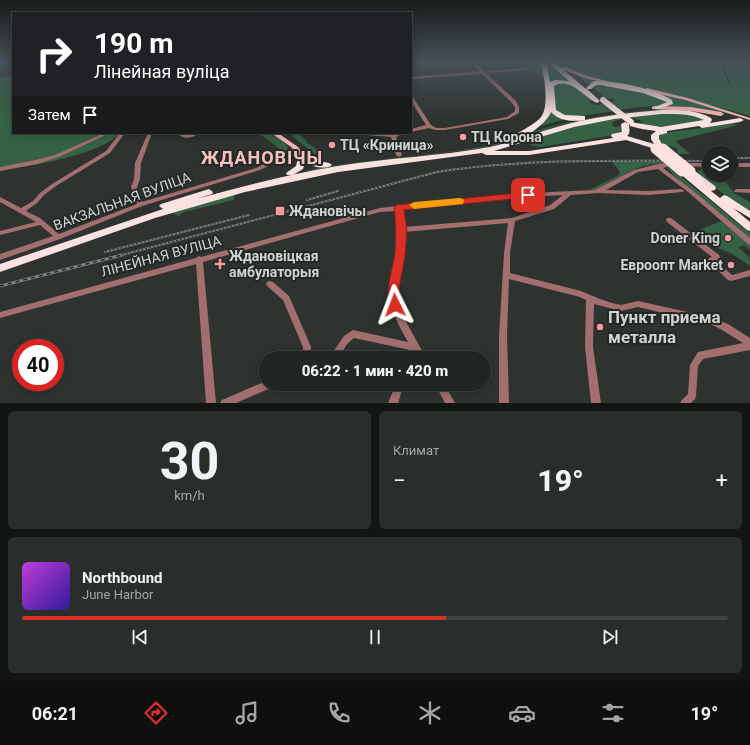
<!DOCTYPE html>
<html lang="ru">
<meta charset="utf-8">
<style>
:root{--surface:#222623;--page:#2a2e2b;--text:#f1f3f6;--muted:#a2a5a6;--line:#3f4341;--accent:#d93025}
body{margin:0;font-family:Roboto,sans-serif;background:var(--page);color:var(--text);height:100vh;display:flex;flex-direction:column;font-size:15px;white-space:nowrap}
*{box-sizing:border-box;margin:0}
p{font-size:13px;color:var(--muted)}
.icon{flex:none;width:22px;height:22px;fill:none;stroke:currentColor;stroke-width:2;stroke-linecap:round;stroke-linejoin:round}
.map{position:relative;height:403px;overflow:hidden}
.panel{display:flex;flex-direction:column;gap:8px;padding:8px;background:#131513;flex:1}
.panel>*{flex:none}
.banner{position:absolute;left:12px;top:12px;width:400px;height:122px;border-radius:0px;box-shadow:0 2px 10px #0003,0 0 0 1px var(--line);background:#202124;color:#fff;overflow:hidden}
.tools{position:absolute;left:702px;top:146px;display:grid;gap:8px}
.tools a{display:grid;place-items:center;width:36px;height:36px;border-radius:50%;background:var(--surface);box-shadow:0 2px 10px #0003,0 0 0 1px var(--line);font-size:20px}
.speed{position:absolute;left:12px;top:339px;display:flex;gap:8px;font-size:20px;font-weight:700;text-align:center}
.speed>*{display:grid;place-content:center;width:52px;height:52px;border-radius:50%;background:var(--surface);box-shadow:0 2px 10px #0003,0 0 0 1px var(--line);line-height:1}
.speed .limit{border:6px solid #d22;background:#fff;color:#111}
.pin{position:absolute;display:grid;place-items:center;width:34px;height:34px;color:#fff;margin:-17px;border-radius:8px;box-shadow:0 2px 6px #0006}
.me{position:absolute;width:44px;margin:-22px;rotate:357deg;stroke-linejoin:round;filter:drop-shadow(0 0 3px #0008)}
.turn{display:flex;align-items:center;gap:14px;height:84px;padding:0 16px;font-size:18px}
.turn .icon{width:52px;height:52px;stroke-width:2.5}
.turn b{display:block;font-size:28px;line-height:34px}
.then{display:flex;align-items:center;height:38px;padding:0 16px;background:#0003;gap:8px;font-size:15px}
.big{font-size:30px;font-weight:800;line-height:1.1}
.panel .tile{flex:1;display:flex;flex-direction:column;justify-content:center;gap:6px;min-width:0;padding:0 14px;border-radius:6px;background:var(--page)}
.panel .dial{align-items:center;gap:0}
.dial b{font-size:52px;line-height:1}
.song{display:flex;align-items:center;gap:12px}
.cover{width:48px;height:48px;border-radius:6px;background:linear-gradient(135deg,hsl(290 70% 55%),hsl(250 70% 35%))}
.played{height:4px;border-radius:2px;background:linear-gradient(90deg,var(--accent) 60%,var(--line) 60%)}
.keys{display:flex;justify-content:space-around;direction:ltr}
.heat{display:flex;justify-content:space-between;align-items:center;font-size:22px;direction:ltr}
.panel .tiles{flex:1;display:grid;gap:8px;grid-template-columns:1fr 1fr}
.tile:last-child{grid-column:span 2}
.trip{position:absolute;left:259px;top:351px;width:232px;height:40px;border-radius:20px;background:var(--surface);box-shadow:0 2px 10px #0003,0 0 0 1px var(--line);font-weight:800;line-height:40px;text-align:center}
.dock{display:flex;height:64px;justify-content:space-around;align-items:center;background:#0e0f0e;color:var(--muted)}
.dock .icon{width:28px;height:28px}
.dock .active{color:var(--accent)}
.dock b{font-size:18px;color:var(--text)}
.map>svg:first-child{display:block}
.green{fill:#356245}
.lines{fill:none;stroke-linecap:round;stroke-linejoin:round}
.stream{stroke:#052713;stroke-width:1}
.minor{fill:#a26e70;fill-rule:evenodd}
.major{fill:#f8b6b9;fill-rule:evenodd}
.highway{fill:#fce1e1;fill-rule:evenodd}
.rail-far1-casing{stroke:#7e827f;stroke-width:2}
.rail-casing{stroke:#7e827f;stroke-width:3}
.rail-far1{stroke:#242925;stroke-width:1;stroke-dasharray:2;stroke-linecap:butt}
.rail{stroke:#242925;stroke-width:1.5;stroke-dasharray:4;stroke-linecap:butt}
.highway-bridge-far1{stroke:#fce1e1;stroke-width:6}
.highway-bridge{stroke:#fce1e1;stroke-width:9}
.route{fill:#d93025;stroke:#8d1f18}
.slow{fill:#f59e0b}
.poi-dot{fill:#f49aa0;stroke:#242925;stroke-width:1.5}
.labels{text-anchor:middle;dominant-baseline:central;stroke-width:4;stroke-linejoin:round;paint-order:stroke}
.poi-label{font-size:14px;font-weight:bold;fill:#d0d3d1;stroke:#242925;text-anchor:start}
.street-label{font-size:14px;fill:#d0d3d1;stroke:#242925}
.near-poi-label{font-size:17px;font-weight:bold;fill:#d0d3d1;stroke:#242925;text-anchor:start}
.district-label{font-size:18px;font-weight:bold;letter-spacing:1px;fill:#f4c0c2;stroke:#242925}
</style>
<div class="map">
<svg width="750" height="403" viewBox="0 0 750 403">
<rect width="100%" height="100%" fill="#2e332f"/>
<g class="green">
<polygon points="514,61 542,61 544,80 530,69"/>
<polygon points="545,61 569,81 556,80 551,81 551,112 556,116 566,119 537,127 546,117"/>
<polygon points="560,61 750,61 750,116 686,98 586,76 573,71"/>
<polygon points="572,72 586,77 688,101 735,115 703,109 669,107 672,104 672,101 666,96 593,82 589,85"/>
<path d="M13 75V133H121C98 156 32 165 0 171V78Z"/>
<polygon points="560,81 576,87 592,101 588,102 597,105 615,101 613,98 606,99 592,87 595,84 657,95 668,103 663,106 639,107 575,117 569,117 555,111 553,84"/>
<path d="M664 109 684 110H658L625 114 558 126 489 147 299 172C361 159 425 157 487 146 506 142 524 134 542 129 582 118 623 112 664 109Z"/>
<path d="M676 113H691L707 120 657 128 637 123 643 122C635 117 620 117 612 123L614 127 622 126 624 130 621 134 540 147 532 146 528 141 582 124 630 116Z"/>
<path d="M732 123 738 125 675 141 690 154H678L677 149C670 145 667 147 659 141L658 135 661 133 710 127Z"/>
<path d="M258 133C272 133 279 137 288 147L287 151H281C278 146 265 138 258 133Z"/>
<polygon points="297,133 307,141 306,142 323,154 317,156 292,136"/>
<path d="M612 162H689C669 163 649 162 631 171 618 178 607 188 592 191L591 189 619 175 620 172Z"/>
<polygon points="669,167 750,233 750,240 672,174 673,174 667,168"/>
<polygon points="697,167 709,167 709,175 720,175 735,194 750,202 750,213 738,206 698,173 698,171 703,169"/>
<polygon points="231,195 234,195 234,200 184,212 178,216 173,213"/>
<polygon points="721,221 750,245 750,250 744,245 738,247 750,258 750,266 731,253 712,246 719,243 700,230"/>
</g>
<g class="lines">
<g class="stream">
<polyline points="678,61 681,73"/>
<polyline points="721,61 729,83"/>
</g>
<g class="minor">
<polygon points="469,61 474,61 484,71 528,68 529,69 527,70 486,73 516,101 519,107 519,113 508,119 445,130 435,130 429,128 411,132 411,129 426,125 411,101 411,97 413,97 431,125 436,128 445,128 507,117 515,111 515,107 512,103 482,74 411,79 411,77 480,71"/>
<polygon points="104,133 110,133 59,157 37,164 0,171 0,167 36,160 55,155"/>
<polygon points="120,133 125,133 110,153 56,186 44,195 37,203 26,211 40,218 59,234 137,204 131,187 134,179 135,163 148,133 152,133 141,163 140,179 137,187 142,202 256,168 280,156 294,147 298,147 299,148 284,158 260,170 142,206 60,239 0,260 0,254 53,236 40,225 0,235 0,231 36,222 0,202 0,197 21,208 33,201 40,193 52,184 106,151"/>
<path d="M179 133H184L185 134H194L196 135C194 137 186 139 183 137 181 137 179 134 179 133Z"/>
<polygon points="353,133 374,133 393,134 397,133 404,133 396,137 402,155 399,157 396,155 391,137 355,134"/>
<path d="M673 162 676 164 675 165 663 168 692 190 750 238V245L748 244 688 192 658 169 638 172 606 190 649 191 681 189 683 190 684 191 683 192 649 195 598 193 571 195 554 209 515 221 510 253V273L581 291 600 299 612 303 621 305 638 301 710 317 728 324 750 338V350L703 359 698 366 696 396 695 399 691 403H680L682 400 688 394 690 365 698 352 743 343 722 330 710 324 638 307 621 311 594 304 593 347 601 403H591L585 347 586 300 580 297 509 279 507 336 509 403H499V336L504 253 508 223 404 232 403 256 398 281 397 296 398 303 404 318 426 358H417L416 356 415 358H407L410 350 354 338 347 344 339 358H329L344 336 353 330 408 342C400 328 391 312 389 296 388 283 394 270 396 257 399 242 398 226 396 211L380 212 203 262 216 403H206L196 264 0 318V312L196 258 199 256 201 257 380 208 396 206 399 205 401 206 528 193 595 190 634 170 658 164ZM563 195 550 205 512 218 404 227 402 210 528 197Z"/>
<polygon points="683,163 709,163 709,167 681,166 680,165 681,164"/>
<rect x="731" y="163" width="19" height="4"/>
<polygon points="737,189 750,189 750,193 735,192 734,191 735,190"/>
<polygon points="667,218 671,218 719,255 720,257 719,259 716,261 732,275 750,270 750,276 731,281 728,280 709,262 708,260 709,258 712,257 667,222 666,220"/>
<polygon points="270,281 273,282 289,296 311,347 311,358 303,358 303,347 283,300 267,286 266,284 267,282"/>
<polygon points="266,381 266,384 274,384 273,387 236,403 220,403 222,400"/>
<polygon points="396,384 404,384 398,403 388,403"/>
<polygon points="435,384 444,384 455,403 445,403"/>
</g>
<g class="major">
<polygon points="562,67 566,67 587,76 619,84 617,85 584,78 562,69"/>
<polygon points="647,88 688,98 750,118 750,120 685,100 645,91 644,90"/>
<polygon points="654,106 691,107 721,112 724,114 721,116 691,111 652,109 652,107"/>
<polygon points="271,133 278,133 298,147 305,157 304,158 300,158 294,149"/>
</g>
<g class="highway">
<path d="M540 61H546L550 82 555 80 569 81 546 61H553L586 89 587 87 594 81C617 81 653 88 672 100L673 104 659 109H655V107L667 102 643 93 600 85H596L591 89H587L599 100 600 101 597 103C585 98 570 76 554 86L556 110 565 115 585 116V120C573 122 559 121 551 112 548 121 528 138 518 137V133C526 128 535 124 541 117 550 106 544 73 540 61Z"/>
<path d="M661 110C679 110 695 109 711 118L712 120 710 123 740 118 744 120 740 122 702 128 699 126 667 131V133L659 135V139L662 144 661 146H656L652 148 626 140 529 155H486L482 153 338 172 245 192 155 218 0 272V264L163 209 159 206 161 204 209 189 213 192 212 194 196 199C243 186 290 174 338 166 388 158 440 156 490 147 513 142 535 133 557 127 591 117 626 113 661 110ZM661 114C676 114 690 113 704 120L661 127 630 122V126L642 129 656 131 651 135V139L654 144 627 136C631 133 629 128 629 124L625 122 621 124 622 132 612 134 611 136 613 138 529 151H494L574 127 614 119Z"/>
<path d="M299 155C306 154 308 158 314 161 320 164 327 160 332 165 326 170 312 167 305 162L303 169 293 175H287L286 173 296 166Z"/>
<polygon points="691,168 715,186 716,188 715,190 711,191 720,198 724,195 727,196 750,211 750,218 733,208 750,222 750,231 747,230 678,172 682,169 688,172 688,169"/>
</g>
<defs>
<g id="rail-far1">
<polyline points="731,158 750,158"/>
<polyline points="307,200 338,191"/>
<polyline points="105,252 249,215"/>
<path d="M118 256 437 172C527 158 618 161 709 161"/>
</g>
<polyline id="rail" points="0,286 122,255"/>
</defs>
<use href="#rail-far1" class="rail-far1-casing"/>
<use href="#rail" class="rail-casing"/>
<use href="#rail-far1" class="rail-far1"/>
<use href="#rail" class="rail"/>
<polyline class="highway-bridge-far1" points="603,100 631,122"/>
<g class="highway-bridge">
<polyline points="663,148 691,171"/>
<polyline points="655,149 682,172"/>
</g>
</g>
<linearGradient id="sky" x2="0" y2="1"><stop stop-color="#191c1a"/><stop offset="0.52" stop-color="#465058"/><stop offset="1" stop-color="#465058" stop-opacity="0"/></linearGradient>
<rect width="750" height="118" fill="url(#sky)"/>
<path class="route" d="M528 192 533 195 531 197 404 210 407 230 405 256 399 288 401 305 399 309 395 310 391 309C383 291 393 271 395 253 396 237 396 223 394 207L396 205Z"/>
<polygon class="slow" points="460,198 463,199 464,201 463,204 414,209 409,205 414,202"/>
<g class="poi-dot">
<circle cx="463" cy="137" r="4"/>
<circle cx="332" cy="145" r="4"/>
<rect x="275" y="206" width="10" height="10" rx="2"/>
<circle cx="728" cy="238" r="4"/>
<path d="M218 258h4v4h4v4h-4v4h-4v-4h-4v-4h4z"/>
<circle cx="731" cy="265" r="4"/>
<circle cx="600" cy="327" r="4"/>
</g>
<g class="labels">
<g class="poi-label">
<text x="471" y="137">ТЦ Корона</text>
<text x="340" y="145">ТЦ «Криница»</text>
<text x="289" y="211">Ждановічы</text>
<text x="720" y="238" text-anchor="end">Doner King</text>
<text x="229" y="256">Ждановіцкая<tspan x="229" dy="16">амбулаторыя</tspan></text>
<text x="723" y="265" text-anchor="end">Евроопт Market</text>
</g>
<g class="street-label">
<text transform="translate(122 201) rotate(-20)">ВАКЗАЛЬНАЯ ВУЛІЦА</text>
<text transform="translate(161 256) rotate(-15)">ЛІНЕЙНАЯ ВУЛІЦА</text>
</g>
<g class="near-poi-label">
<text x="608" y="317">Пункт приема<tspan x="608" dy="20">металла</tspan></text>
</g>
<g class="district-label">
<text x="262" y="157">ЖДАНОВІЧЫ</text>
</g>
</g>
</svg>
<div class="tools">
<a><svg class="icon" aria-label="layers" viewBox="0 0 24 24"><path d="M12 4l9 5-9 5-9-5zM3 14l9 5 9-5"/></svg></a>
</div>
<div class="speed"><div class="limit">40</div></div>
<div class="pin" style="left:528px;top:195px;background:#d93025"><svg class="icon" aria-label="arrive" viewBox="0 0 24 24"><path d="M6 21V4h12l-3 4 3 4H6"/></svg></div>
<svg class="me" style="left:395px;top:305px" viewBox="-20 -20 40 40"><path d="M0-17L14 15 0 8-14 15z" fill="#d93025" stroke="#fff" stroke-width="4"/></svg>
<div class="trip">06:22 · 1 мин · 420 m</div>
<div class="banner">
<div class="turn"><svg class="icon" aria-label="right" viewBox="0 0 24 24"><path d="M7 20v-9h11M14 6l5 5-5 5"/></svg><div><b>190 m</b>Лінейная вуліца</div></div>
<div class="then">Затем<svg class="icon" aria-label="arrive" viewBox="0 0 24 24"><path d="M6 21V4h12l-3 4 3 4H6"/></svg></div>
</div>
</div>
<section class="panel">
<div class="tiles">
<div class="tile dial"><b>30</b><p>km/h</p></div>
<div class="tile"><p>Климат</p>
<div class="heat"><a>−</a><b class="big">19°</b><a>+</a></div>
</div>
<div class="tile">
<div class="song"><i class="cover"></i><div><b>Northbound</b><p>June Harbor</p></div></div>
<div class="played"></div>
<div class="keys"><svg class="icon" aria-label="previous" viewBox="0 0 24 24"><path d="M18 5L8 12l10 7zM5 5v14"/></svg><svg class="icon" aria-label="pause" viewBox="0 0 24 24"><path d="M8 5v14M16 5v14"/></svg><svg class="icon" aria-label="next" viewBox="0 0 24 24"><path d="M6 5l10 7-10 7zM19 5v14"/></svg></div>
</div>
</div>
</section>
<nav class="dock">
<b>06:21</b>
<svg class="icon active" aria-label="directions" viewBox="0 0 24 24"><path d="M12 3l9 9-9 9-9-9zM9 14v-3h6M13 9l2 2-2 2"/></svg>
<svg class="icon" aria-label="music" viewBox="0 0 24 24"><path d="M9 18V5l10-2v13"/><circle cx="6" cy="18" r="3"/><circle cx="16" cy="16" r="3"/></svg>
<svg class="icon" aria-label="phone" viewBox="0 0 24 24"><path d="M5 4h4l2 5-3 2q2 4 5 5l2-3 5 2v4C11 20 4 13 5 4z"/></svg>
<svg class="icon" aria-label="climate" viewBox="0 0 24 24"><path d="M12 3v18M4 7l16 10M4 17L20 7"/></svg>
<svg class="icon" aria-label="car" viewBox="0 0 24 24"><path d="M5 17H2v-5l4-1 3-4h7l3 4 3 1v5h-3M9 17h6M6 11h13"/><circle cx="7" cy="17" r="2"/><circle cx="17" cy="17" r="2"/></svg>
<svg class="icon" aria-label="filters" viewBox="0 0 24 24"><path d="M4 7h16M4 17h16"/><circle cx="9" cy="7" r="2"/><circle cx="15" cy="17" r="2"/></svg>
<b>19°</b>
</nav>
